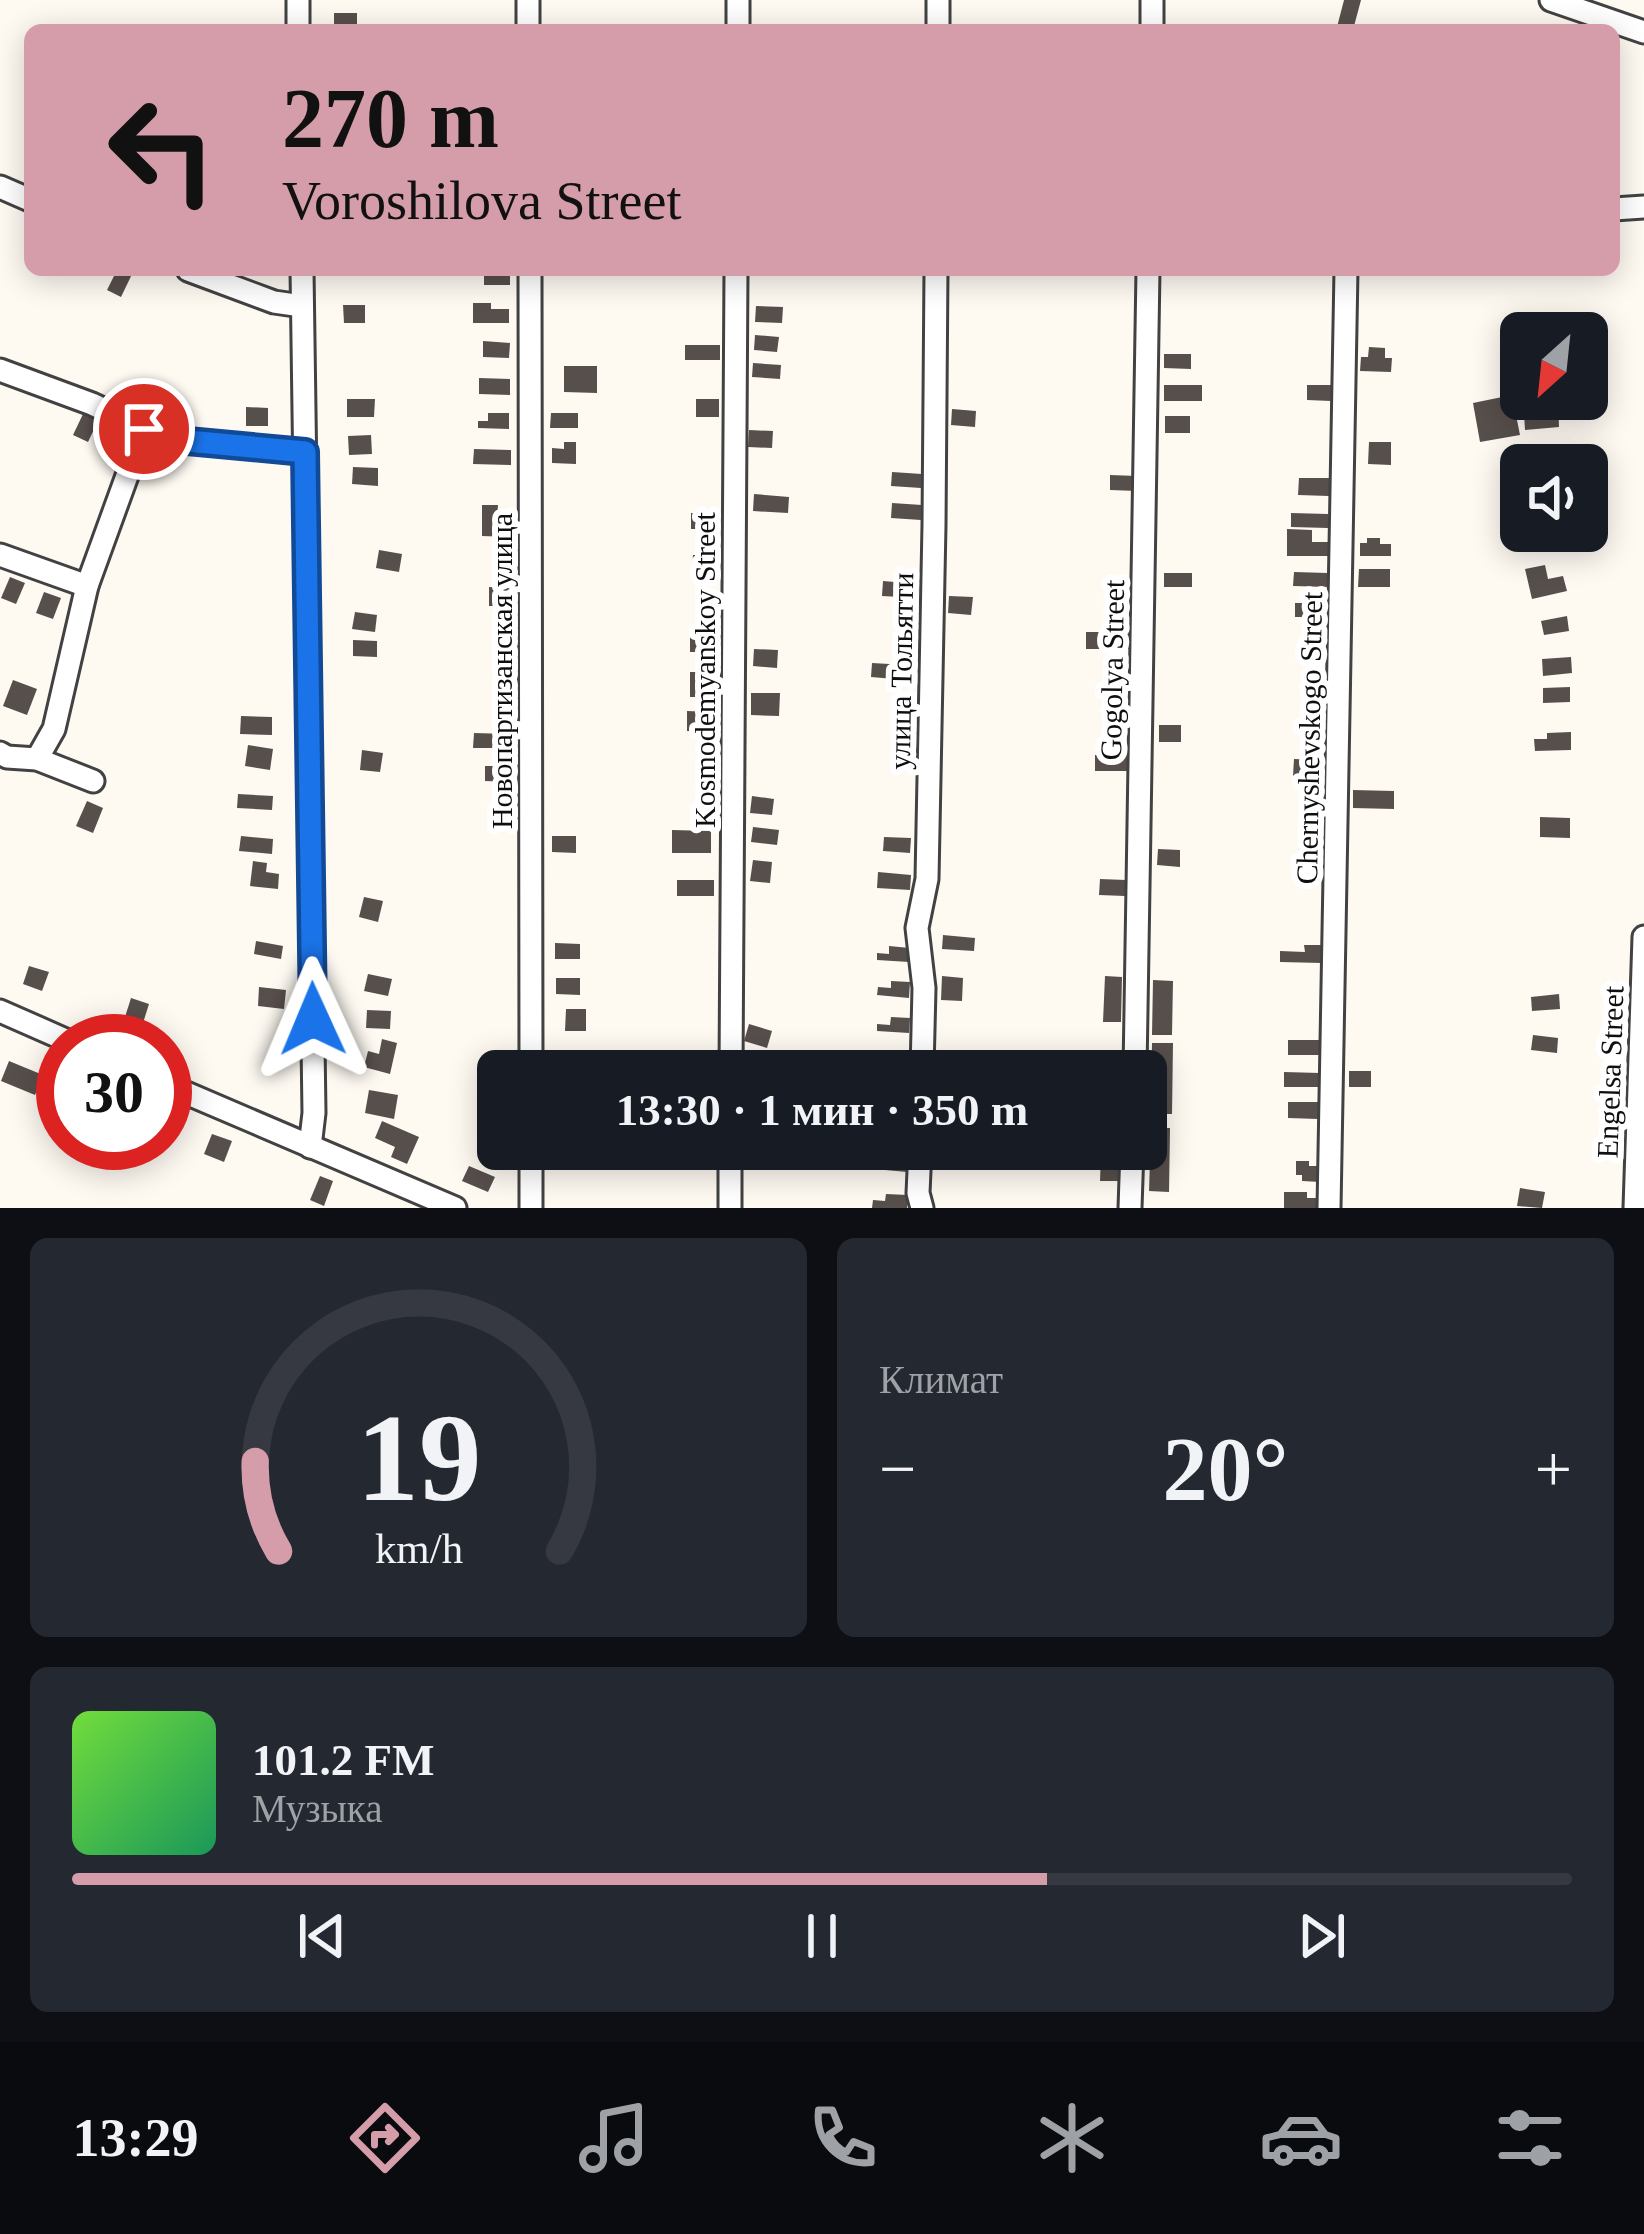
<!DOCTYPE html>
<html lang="ru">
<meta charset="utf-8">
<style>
:root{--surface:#171b24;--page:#242831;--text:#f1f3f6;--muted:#9ea1a6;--line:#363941;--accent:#d59da9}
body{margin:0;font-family:"Times New Roman",serif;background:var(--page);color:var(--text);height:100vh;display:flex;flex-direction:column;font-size:45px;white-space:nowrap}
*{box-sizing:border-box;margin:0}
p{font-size:39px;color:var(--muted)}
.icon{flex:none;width:66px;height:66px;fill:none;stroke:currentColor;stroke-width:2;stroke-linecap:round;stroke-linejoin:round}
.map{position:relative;height:1208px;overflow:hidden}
.side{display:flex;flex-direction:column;gap:30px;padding:30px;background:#0d0f14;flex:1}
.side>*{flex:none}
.top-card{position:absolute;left:24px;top:24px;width:1596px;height:252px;border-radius:18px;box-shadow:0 6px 30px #0003;background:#d59da9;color:#111;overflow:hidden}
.needle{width:78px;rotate:207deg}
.controls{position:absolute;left:1500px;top:312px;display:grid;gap:24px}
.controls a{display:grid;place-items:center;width:108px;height:108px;border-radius:18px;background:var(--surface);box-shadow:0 6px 30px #0003;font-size:60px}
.speed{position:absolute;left:36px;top:1014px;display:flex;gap:24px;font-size:60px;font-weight:700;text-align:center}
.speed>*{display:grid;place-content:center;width:156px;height:156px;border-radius:50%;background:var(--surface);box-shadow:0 6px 30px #0003;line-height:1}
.speed .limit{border:18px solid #d22;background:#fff;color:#111}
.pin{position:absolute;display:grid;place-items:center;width:102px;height:102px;color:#fff;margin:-51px;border:6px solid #fff;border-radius:50%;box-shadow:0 3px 12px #0007}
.me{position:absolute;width:132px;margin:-66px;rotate:359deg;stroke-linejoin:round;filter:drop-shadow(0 0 9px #0008)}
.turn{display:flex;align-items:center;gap:42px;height:252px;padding:0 60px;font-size:54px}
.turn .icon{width:156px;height:156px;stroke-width:2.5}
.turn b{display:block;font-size:84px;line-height:102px}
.big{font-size:90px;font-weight:800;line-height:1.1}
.side .widget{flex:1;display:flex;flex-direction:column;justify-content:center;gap:18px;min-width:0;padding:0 42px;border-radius:18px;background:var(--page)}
.side .dial{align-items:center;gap:0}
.dial svg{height:312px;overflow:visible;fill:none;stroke:var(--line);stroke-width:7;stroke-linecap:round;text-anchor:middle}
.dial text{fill:var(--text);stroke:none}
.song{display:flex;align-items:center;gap:36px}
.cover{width:144px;height:144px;border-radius:18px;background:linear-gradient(135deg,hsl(100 70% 55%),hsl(150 70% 35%))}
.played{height:12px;border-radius:6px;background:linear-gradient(90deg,var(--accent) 65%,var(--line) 65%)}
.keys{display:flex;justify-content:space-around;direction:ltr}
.heat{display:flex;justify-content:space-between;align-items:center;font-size:66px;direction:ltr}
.side .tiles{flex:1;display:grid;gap:30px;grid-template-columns:1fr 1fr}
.widget:last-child{grid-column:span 2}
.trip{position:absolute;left:477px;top:1050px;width:690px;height:120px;border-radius:18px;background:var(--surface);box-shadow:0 6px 30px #0003;font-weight:800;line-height:120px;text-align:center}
.menu{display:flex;height:192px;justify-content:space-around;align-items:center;background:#090b0e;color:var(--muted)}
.menu .icon{width:84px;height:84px}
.menu .selected{color:var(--accent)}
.menu b{font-size:54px;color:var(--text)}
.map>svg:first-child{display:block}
.building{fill:#574f4c}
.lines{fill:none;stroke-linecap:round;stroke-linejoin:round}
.minor-casing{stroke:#424242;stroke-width:27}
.minor{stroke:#fff;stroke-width:21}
.route-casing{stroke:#114b97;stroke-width:30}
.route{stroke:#1a73e8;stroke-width:21}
.labels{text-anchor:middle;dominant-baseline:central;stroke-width:12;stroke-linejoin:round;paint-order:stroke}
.street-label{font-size:30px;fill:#0f0f0f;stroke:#fff}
</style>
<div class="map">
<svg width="1644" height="1208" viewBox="0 0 1644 1208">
<rect width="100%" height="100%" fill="#fefaf2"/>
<g class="building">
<polygon points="1344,0 1361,0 1353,30 1337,27"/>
<polygon points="334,13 357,13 357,28 334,29"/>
<polygon points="117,270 134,270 121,297 107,290"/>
<rect x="484" y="270" width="26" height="15"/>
<polygon points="473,303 491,303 491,309 509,309 509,323 473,323"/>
<polygon points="343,305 365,305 365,323 344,323"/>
<polygon points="756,306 783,307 782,323 755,322"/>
<polygon points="755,335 779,337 777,352 754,350"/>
<polygon points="483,341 510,343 509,358 483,357"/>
<rect x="685" y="345" width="35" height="15"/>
<polygon points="1369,347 1385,348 1385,358 1392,358 1391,372 1360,371 1361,357 1368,357"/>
<polygon points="1164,354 1191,354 1191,369 1164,368"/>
<polygon points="753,363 781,365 780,379 752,377"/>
<polygon points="564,366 597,366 597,393 564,392"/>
<polygon points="479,378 510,379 510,395 479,394"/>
<rect x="1164" y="385" width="38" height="16"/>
<polygon points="1307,385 1331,385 1331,401 1307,400"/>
<polygon points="1512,395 1520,435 1480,442 1473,403"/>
<polygon points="347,399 375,399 374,417 347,417"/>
<rect x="696" y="399" width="23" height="18"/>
<polygon points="1523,399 1558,399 1559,427 1525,430"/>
<polygon points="246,407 268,408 268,426 246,426"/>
<polygon points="952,409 976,411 975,427 951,425"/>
<polygon points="488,413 509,413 509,429 478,428 478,421 488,421"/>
<polygon points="551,413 578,413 578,428 550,428"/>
<polygon points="83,414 98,421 88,442 73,435"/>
<rect x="1165" y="416" width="25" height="17"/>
<polygon points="749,430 773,431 772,448 748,447"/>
<polygon points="371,435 372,454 349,455 348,436"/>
<polygon points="564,442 576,442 576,464 552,463 552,448 564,449"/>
<polygon points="1369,442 1391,442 1391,465 1368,464"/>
<polygon points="1560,448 1561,465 1535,465 1534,450"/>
<polygon points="474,449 511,450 511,465 473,464"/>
<polygon points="353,467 378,468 378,486 352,484"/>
<polygon points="892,472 922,474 921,488 891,486"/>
<polygon points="1110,475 1137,476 1137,491 1110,490"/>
<polygon points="1299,478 1330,478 1329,496 1298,495"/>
<polygon points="754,494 789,497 788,513 753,511"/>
<polygon points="892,503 922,505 921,520 891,518"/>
<polygon points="482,505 498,505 497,520 511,520 511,537 482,536"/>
<polygon points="691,513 716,513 715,529 691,529"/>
<polygon points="1291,513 1328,514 1328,528 1291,527"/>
<polygon points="1287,529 1312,530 1312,542 1329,542 1329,556 1287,556"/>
<polygon points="1537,531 1566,531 1568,541 1540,546"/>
<polygon points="1367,538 1380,538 1380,544 1391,544 1391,556 1360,556 1360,543 1367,543"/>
<polygon points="379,550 402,554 399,572 376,568"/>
<polygon points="693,555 716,556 716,574 692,573"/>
<polygon points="1545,565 1548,579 1563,576 1567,591 1532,599 1525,569"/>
<polygon points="1359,569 1390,569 1390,587 1358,587"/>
<polygon points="1294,572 1328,573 1328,587 1293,586"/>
<rect x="1164" y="573" width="28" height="14"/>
<polygon points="10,577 25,583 16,604 1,598"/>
<polygon points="883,581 919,584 918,598 882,596"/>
<polygon points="489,587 511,588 511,606 489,606"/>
<polygon points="44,592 61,598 53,619 36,613"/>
<polygon points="949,596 973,597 971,615 948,613"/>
<rect x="1295" y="603" width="32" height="14"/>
<polygon points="355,612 377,615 375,632 352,629"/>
<polygon points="1567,616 1569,631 1544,635 1541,621"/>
<rect x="1086" y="632" width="45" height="17"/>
<polygon points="690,634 712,635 712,652 690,652"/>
<polygon points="353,640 377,641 377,657 353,656"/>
<polygon points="754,649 778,650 777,668 753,666"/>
<polygon points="1571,657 1572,673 1543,676 1542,659"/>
<polygon points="872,663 907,665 906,680 871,677"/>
<polygon points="690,672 712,672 711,697 690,697"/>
<polygon points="13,680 37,689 27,715 3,706"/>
<polygon points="1570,687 1570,702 1543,703 1543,688"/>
<polygon points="751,693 780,693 779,716 751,715"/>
<polygon points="687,711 711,712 711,732 687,731"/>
<polygon points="241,716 272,717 272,735 240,734"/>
<rect x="1159" y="725" width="22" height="17"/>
<polygon points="1571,732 1571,750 1535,751 1534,739 1547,739 1547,733"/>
<polygon points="474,733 512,734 512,748 473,748"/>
<polygon points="248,745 273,749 270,770 245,766"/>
<polygon points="362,750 383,753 380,772 360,770"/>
<rect x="1095" y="755" width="33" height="16"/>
<polygon points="1294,759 1324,760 1324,777 1293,776"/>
<polygon points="485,766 512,766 511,782 485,781"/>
<polygon points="1353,790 1394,791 1394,809 1353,808"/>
<polygon points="238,794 273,796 272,810 237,808"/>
<polygon points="752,796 774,799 772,815 750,813"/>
<polygon points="87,801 103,808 93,833 76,826"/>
<polygon points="1540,817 1570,818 1570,838 1540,837"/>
<polygon points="753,827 779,830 777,845 751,842"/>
<polygon points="672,830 711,831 711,853 672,853"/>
<polygon points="241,836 273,839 272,854 239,851"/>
<polygon points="552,836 576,836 576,853 552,852"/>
<polygon points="884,837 911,838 910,853 883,851"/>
<polygon points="1299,848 1323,849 1323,865 1298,865"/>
<polygon points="1158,849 1180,850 1180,867 1157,865"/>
<polygon points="753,860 772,862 770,883 750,881"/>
<polygon points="253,861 267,863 266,872 279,874 278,889 250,886"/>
<polygon points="878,872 911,875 910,890 877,888"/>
<polygon points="1100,879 1126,880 1125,896 1099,895"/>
<rect x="677" y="880" width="37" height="16"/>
<polygon points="364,897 383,901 378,922 359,917"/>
<polygon points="943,935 975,938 974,951 942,949"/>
<polygon points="256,941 283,946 281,959 254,954"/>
<polygon points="555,943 580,944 580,959 555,959"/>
<polygon points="1304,945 1323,945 1322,963 1280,962 1280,951 1305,952"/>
<polygon points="889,946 910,948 909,962 877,960 877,953 889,954"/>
<polygon points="29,966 49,972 42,991 23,984"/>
<polygon points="368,974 392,979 388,996 364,991"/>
<polygon points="942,976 963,978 962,1001 941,1000"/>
<polygon points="1105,976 1122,977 1121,1022 1103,1022"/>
<polygon points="556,978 580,978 580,995 556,994"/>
<polygon points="1153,980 1173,981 1172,1035 1152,1035"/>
<polygon points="891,981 910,982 909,998 877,995 878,987 891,988"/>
<polygon points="259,987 286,990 284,1009 258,1006"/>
<polygon points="1559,994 1560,1009 1532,1011 1531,997"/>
<polygon points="131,998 149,1004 143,1023 125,1017"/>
<polygon points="566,1009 586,1009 586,1031 565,1031"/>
<polygon points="367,1010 391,1011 390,1029 366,1028"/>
<polygon points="891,1017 910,1018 909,1033 877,1031 877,1024 890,1025"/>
<polygon points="749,1024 772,1031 767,1048 744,1041"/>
<polygon points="1533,1035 1558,1038 1557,1053 1531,1050"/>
<polygon points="382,1039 397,1043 390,1074 364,1067 368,1051 379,1054"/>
<rect x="1288" y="1040" width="32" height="15"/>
<polygon points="1152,1043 1173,1043 1172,1114 1151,1114"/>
<polygon points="892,1053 911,1054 910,1069 878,1067 878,1060 892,1061"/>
<polygon points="9,1061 43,1075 35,1095 1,1081"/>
<rect x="1349" y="1071" width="22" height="16"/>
<polygon points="1284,1072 1320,1073 1320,1087 1284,1087"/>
<polygon points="369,1090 398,1095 394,1119 365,1113"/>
<polygon points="1288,1102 1319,1102 1318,1119 1288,1118"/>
<polygon points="382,1121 419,1137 407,1164 391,1157 395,1147 375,1138"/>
<polygon points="1151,1128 1170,1128 1169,1192 1149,1191"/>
<polygon points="212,1134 232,1141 224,1162 204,1154"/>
<polygon points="1101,1149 1119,1149 1119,1181 1100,1181"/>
<polygon points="874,1153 908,1155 907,1172 885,1170 885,1163 873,1162"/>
<polygon points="1296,1161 1309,1161 1309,1166 1320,1166 1320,1182 1302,1181 1302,1175 1296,1175"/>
<polygon points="469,1166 495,1177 488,1192 462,1181"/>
<polygon points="320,1176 333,1181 324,1206 310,1200"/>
<polygon points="1520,1188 1545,1192 1542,1208 1517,1206"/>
<polygon points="1284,1192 1307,1192 1307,1198 1318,1198 1318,1208 1284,1208"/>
<polygon points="886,1194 908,1195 907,1208 872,1208 873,1200 885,1201"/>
</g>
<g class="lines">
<defs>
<g id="minor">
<polyline points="298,0 298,30"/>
<polyline points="528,0 528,30"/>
<polyline points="1551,0 1644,32"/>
<polyline points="738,30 738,0"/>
<polyline points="938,30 938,0"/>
<polyline points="1152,30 1152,0"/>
<polyline points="0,187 30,200"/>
<polyline points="1614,209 1644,207"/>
<polyline points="188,270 274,302 302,306"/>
<polyline points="302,270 314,1113 310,1147"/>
<polyline points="530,270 531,1071"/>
<polyline points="0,370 92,404 166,439 305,452"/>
<polyline points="0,555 87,586"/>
<polyline points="0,753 7,757 37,759 93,781"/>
<polyline points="37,759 54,729 87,586 144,429"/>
<polyline points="0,1011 68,1041"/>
<polyline points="731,1071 736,270"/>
<polyline points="922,1071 924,988 917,928 927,879 934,525 936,270"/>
<polyline points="1135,1071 1148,270"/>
<polyline points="165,1084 455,1208"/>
<polyline points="531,1149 531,1208"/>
<polyline points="920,1149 918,1193 922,1208"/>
<polyline points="730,1208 730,1149"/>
<polyline points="1130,1208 1132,1149"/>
<polyline points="1329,1208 1346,270"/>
<polyline points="1635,1208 1644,937"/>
</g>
</defs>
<use href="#minor" class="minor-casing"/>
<use href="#minor" class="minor"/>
</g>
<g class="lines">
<defs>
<polyline id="route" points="144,429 166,439 305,452 313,1019"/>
</defs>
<use href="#route" class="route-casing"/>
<use href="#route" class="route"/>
</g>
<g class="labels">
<g class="street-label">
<text transform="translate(704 670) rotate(-90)">Kosmodemyanskoy Street</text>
<text transform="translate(1112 670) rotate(-89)">Gogolya Street</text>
<text transform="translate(501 671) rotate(-90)">Новопартизанская улица</text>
<text transform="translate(901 671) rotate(-89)">улица Тольятти</text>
<text transform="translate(1309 738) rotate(-89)">Chernyshevskogo Street</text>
<text transform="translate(1610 1072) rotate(-88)">Engelsa Street</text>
</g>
</g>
</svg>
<div class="controls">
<a><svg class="needle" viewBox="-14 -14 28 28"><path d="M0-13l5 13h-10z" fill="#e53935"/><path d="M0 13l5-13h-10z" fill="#9ea1a6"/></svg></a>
<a><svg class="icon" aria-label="sound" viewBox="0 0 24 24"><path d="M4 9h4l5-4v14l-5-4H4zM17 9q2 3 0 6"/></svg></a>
</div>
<div class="speed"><div class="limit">30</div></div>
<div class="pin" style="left:144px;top:429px;background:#d93025"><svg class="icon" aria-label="arrive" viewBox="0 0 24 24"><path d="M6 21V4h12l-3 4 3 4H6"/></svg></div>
<svg class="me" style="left:313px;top:1019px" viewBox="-20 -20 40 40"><path d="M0-17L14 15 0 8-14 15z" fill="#1a73e8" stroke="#fff" stroke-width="4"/></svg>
<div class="trip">13:30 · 1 мин · 350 m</div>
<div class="top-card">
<div class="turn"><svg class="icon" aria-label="left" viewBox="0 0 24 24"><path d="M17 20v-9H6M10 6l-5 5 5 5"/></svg><div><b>270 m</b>Voroshilova Street</div></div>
</div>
</div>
<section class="side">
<div class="tiles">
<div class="widget dial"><svg viewBox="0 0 100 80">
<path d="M14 69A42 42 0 1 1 86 69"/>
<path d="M14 69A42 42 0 0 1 8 46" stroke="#d59da9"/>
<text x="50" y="56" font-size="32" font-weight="700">19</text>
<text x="50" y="72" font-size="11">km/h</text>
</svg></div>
<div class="widget"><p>Климат</p>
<div class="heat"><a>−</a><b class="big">20°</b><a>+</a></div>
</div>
<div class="widget">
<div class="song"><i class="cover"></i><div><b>101.2 FM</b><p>Музыка</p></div></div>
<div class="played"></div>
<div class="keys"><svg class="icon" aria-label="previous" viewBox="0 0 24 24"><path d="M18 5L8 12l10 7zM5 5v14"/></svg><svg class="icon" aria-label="pause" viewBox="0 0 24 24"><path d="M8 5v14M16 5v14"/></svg><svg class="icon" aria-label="next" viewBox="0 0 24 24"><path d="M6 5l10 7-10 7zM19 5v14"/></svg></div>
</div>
</div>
</section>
<nav class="menu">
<b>13:29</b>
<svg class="icon selected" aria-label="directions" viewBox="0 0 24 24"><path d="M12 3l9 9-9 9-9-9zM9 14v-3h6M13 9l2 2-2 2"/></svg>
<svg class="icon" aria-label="music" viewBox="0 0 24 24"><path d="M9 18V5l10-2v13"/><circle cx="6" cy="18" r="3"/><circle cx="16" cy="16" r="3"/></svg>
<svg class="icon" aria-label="phone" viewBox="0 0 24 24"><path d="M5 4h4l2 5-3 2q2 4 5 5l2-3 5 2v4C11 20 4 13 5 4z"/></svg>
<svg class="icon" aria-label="climate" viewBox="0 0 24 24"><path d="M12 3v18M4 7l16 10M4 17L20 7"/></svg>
<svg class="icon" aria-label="car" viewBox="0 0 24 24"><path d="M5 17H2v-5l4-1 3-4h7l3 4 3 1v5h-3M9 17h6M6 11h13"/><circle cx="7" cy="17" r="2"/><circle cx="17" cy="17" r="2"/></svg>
<svg class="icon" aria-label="filters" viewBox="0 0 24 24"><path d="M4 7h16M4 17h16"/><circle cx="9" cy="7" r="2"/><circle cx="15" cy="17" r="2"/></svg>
</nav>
